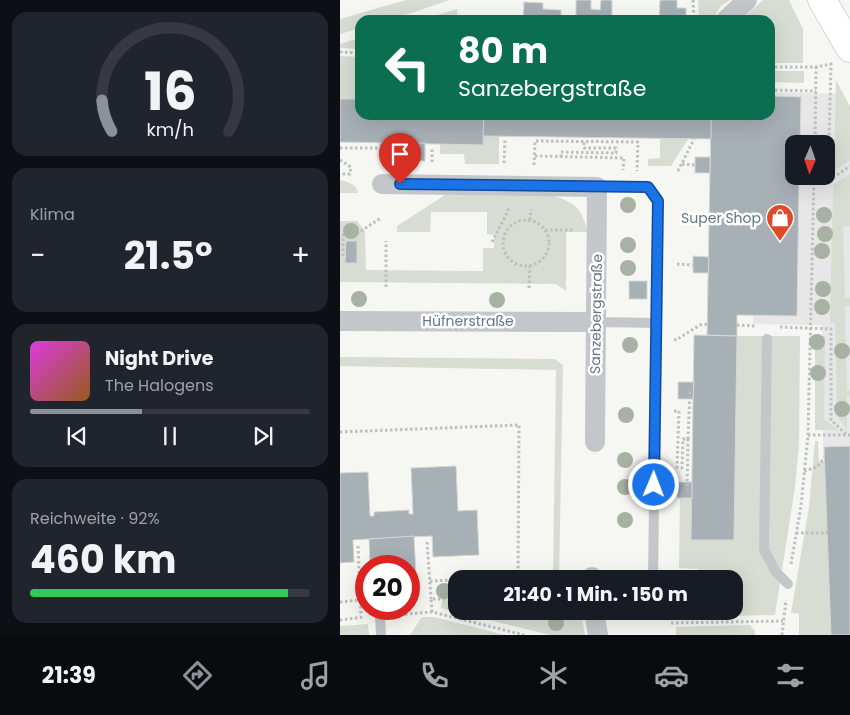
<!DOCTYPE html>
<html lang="de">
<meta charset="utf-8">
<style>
:root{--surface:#171b24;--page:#20242c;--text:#f1f3f6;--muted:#9ea1a6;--line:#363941;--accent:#8c9099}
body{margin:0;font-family:Poppins,sans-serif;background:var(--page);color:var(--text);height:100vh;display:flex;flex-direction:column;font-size:19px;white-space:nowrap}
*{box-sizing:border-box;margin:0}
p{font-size:16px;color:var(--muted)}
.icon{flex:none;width:28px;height:28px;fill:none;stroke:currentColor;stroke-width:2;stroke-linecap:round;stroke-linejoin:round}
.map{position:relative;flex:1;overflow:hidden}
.sheet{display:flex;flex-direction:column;gap:12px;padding:12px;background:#0d0f14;width:340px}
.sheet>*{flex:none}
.hud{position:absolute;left:15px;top:15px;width:420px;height:105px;border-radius:15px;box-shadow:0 5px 20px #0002;background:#0b6e4f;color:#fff;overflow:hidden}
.needle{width:32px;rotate:182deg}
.buttons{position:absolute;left:445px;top:135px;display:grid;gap:10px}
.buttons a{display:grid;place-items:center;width:50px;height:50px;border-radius:10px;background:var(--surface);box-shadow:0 5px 20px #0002;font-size:25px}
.speed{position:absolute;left:15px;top:555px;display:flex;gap:10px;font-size:25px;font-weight:700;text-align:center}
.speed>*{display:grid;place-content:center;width:65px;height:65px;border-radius:50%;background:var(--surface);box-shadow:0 5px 20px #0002;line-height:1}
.speed .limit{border:8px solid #d22;background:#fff;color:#111}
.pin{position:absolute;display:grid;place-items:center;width:42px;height:42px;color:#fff;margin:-51px -21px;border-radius:50% 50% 50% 0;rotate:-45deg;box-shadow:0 0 5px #0007}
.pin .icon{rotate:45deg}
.me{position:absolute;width:55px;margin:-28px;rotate:1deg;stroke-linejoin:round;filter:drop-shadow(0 0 4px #0008)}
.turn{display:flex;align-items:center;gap:18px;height:105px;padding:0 20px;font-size:22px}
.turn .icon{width:65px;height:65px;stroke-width:2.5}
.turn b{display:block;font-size:35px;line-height:42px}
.big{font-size:38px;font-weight:700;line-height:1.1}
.sheet .widget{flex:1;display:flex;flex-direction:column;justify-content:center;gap:8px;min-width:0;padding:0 18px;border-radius:15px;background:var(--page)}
.sheet .dial{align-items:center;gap:0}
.dial svg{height:130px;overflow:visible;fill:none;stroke:var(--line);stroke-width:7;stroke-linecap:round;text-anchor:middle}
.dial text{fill:var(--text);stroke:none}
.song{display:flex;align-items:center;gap:15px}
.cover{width:60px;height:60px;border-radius:8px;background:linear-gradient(135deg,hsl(300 70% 55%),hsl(30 70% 35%))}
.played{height:5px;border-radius:2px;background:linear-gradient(90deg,var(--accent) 40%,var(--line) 40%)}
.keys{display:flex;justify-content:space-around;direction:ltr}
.heat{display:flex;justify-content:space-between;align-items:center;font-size:28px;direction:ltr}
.charge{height:8px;border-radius:4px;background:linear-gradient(90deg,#34c759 92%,var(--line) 0)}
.trip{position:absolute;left:108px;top:570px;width:295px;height:50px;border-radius:15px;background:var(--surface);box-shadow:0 5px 20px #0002;font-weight:700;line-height:50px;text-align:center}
.dock{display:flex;height:80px;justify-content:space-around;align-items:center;background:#090b0e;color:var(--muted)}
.dock .icon{width:35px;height:35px}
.dock .on{color:var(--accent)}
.dock b{font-size:22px;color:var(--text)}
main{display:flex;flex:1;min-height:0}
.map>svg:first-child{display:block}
.built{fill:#e6e7e6;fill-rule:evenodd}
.green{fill:#d7ddd3}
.building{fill:#a7b0b5;stroke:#d7d7d5}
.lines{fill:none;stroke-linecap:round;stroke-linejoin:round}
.secondary-casing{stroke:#b3b9bd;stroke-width:29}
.path{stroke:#bdbfc1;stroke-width:3;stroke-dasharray:2.5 2.5;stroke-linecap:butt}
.lane{stroke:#c3c7ca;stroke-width:10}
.street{stroke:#c3c7ca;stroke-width:20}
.secondary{stroke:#fff;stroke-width:28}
.tree{fill:#a8b2a4}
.route-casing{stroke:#114b97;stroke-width:12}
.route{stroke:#1a73e8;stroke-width:9}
.labels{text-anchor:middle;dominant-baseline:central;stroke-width:5;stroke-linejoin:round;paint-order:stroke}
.poi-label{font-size:14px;fill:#657783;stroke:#fff;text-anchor:end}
.street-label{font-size:14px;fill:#657783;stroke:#fff}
</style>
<main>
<section class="sheet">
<div class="widget dial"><svg viewBox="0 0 100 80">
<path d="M14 69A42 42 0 1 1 86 69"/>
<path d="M14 69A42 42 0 0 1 8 50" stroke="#8c9099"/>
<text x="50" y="56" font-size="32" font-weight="700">16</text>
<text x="50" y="72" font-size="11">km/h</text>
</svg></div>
<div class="widget"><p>Klima</p>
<div class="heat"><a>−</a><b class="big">21.5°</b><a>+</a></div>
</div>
<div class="widget">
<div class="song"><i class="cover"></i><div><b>Night Drive</b><p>The Halogens</p></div></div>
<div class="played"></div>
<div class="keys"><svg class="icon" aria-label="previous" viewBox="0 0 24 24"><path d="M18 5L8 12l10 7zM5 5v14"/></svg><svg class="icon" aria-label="pause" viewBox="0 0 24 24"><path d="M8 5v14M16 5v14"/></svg><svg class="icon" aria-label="next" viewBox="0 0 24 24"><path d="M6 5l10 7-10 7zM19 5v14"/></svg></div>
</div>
<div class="widget"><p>Reichweite · 92%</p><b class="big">460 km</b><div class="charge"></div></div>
</section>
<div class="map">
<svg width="510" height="635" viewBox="0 0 510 635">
<rect width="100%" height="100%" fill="#f6f6f2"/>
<path class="built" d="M430 92 501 94 510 108V635H485L482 325 413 324 418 115H430ZM454 144H486V176H454Z"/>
<g class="green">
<polygon points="66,0 110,0 50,20 20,20 20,28 0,34 0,19"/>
<polygon points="358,0 390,0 381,6 372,20 359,20"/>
<polygon points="423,0 449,0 463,29 463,63 430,63 430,20 401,20"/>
<polygon points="117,9 118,20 80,20"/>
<polygon points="20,38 20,49 0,48 0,44"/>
<polygon points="0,56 20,57 20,99 0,99"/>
<polygon points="430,71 464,71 464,83 430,82"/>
<polygon points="496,80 510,107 510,160 494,171"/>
<polygon points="143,136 159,136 159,164 125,164 124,154 100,154 100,144 143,145"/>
<polygon points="320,139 348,139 331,166 308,166 308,159 320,158"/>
<polygon points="510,174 510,226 503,227 505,298 510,298 510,306 505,306 507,390 510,391 510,396 507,396 507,430 497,415 495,323 490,323 493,185"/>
<path d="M0 180C8 182 17 184 18 193H0Z"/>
<path d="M105 195 214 196C237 204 241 208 248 232H226V291L216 284 0 282V221H17L25 231 26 270 143 271V248H154V235L147 234V212H91L90 232H57V226Z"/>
<polygon points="397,336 460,336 459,445 455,487 435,615 336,617 336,611 394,611 394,579 358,579 358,569 339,568 340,498 352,498 352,539 394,540"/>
<polygon points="475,336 485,336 484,420 499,430 475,430"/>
<polygon points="0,357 215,359 223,365 219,579 213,579 216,370 0,366"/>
<polygon points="475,441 478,441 479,462 485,462 491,635 459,635 459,614 451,613 469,507"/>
<polygon points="116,591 116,611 241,611 245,635 210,635 101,608 103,593"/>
<polygon points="82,617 94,617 165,635 70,635"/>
<polygon points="28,624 29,635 0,635 0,626"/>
<polygon points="410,625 415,631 415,635 336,635 336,627"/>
</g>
<g class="building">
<polygon points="236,0 251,0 251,9 260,10 261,0 272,0 272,20 236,20"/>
<polygon points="320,0 337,0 337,8 346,8 346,20 319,20"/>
<polygon points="184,2 203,3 203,9 221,10 221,20 183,20"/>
<polygon points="430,96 461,97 460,144 454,144 454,176 465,176 465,179 459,179 457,316 397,315 397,336 367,335 371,115 430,115"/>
<polygon points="0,99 20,99 20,115 144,115 143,145 0,142"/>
<polygon points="144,115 371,115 371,139 143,136"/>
<rect x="40" y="143" width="14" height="18"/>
<rect x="54" y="143" width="31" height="18"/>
<rect x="355" y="157" width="15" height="16"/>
<polygon points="6,241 17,241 17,263 5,263"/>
<polygon points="353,256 369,257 368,273 353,273"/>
<rect x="289" y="281" width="18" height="18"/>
<polygon points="354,335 397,336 394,540 351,540"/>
<polygon points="338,382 354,382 353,399 338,399"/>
<polygon points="510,446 510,635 491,635 484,447"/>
<polygon points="116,466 118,511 137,510 139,555 93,557 92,536 29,539 13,540 14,562 0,563 0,473 28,472 30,516 34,516 34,512 69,510 69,514 73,514 71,468"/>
<rect x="337" y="482" width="15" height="16"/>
<polygon points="74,536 77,594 69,594 69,566 30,566 29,539"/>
</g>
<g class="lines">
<defs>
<polyline id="secondary" points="482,0 510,48"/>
</defs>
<use href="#secondary" class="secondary-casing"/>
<g class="path">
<polyline points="353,0 354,20"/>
<polyline points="0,52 20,53"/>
<polyline points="430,67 476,67 491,64 488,181"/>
<polyline points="430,90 476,91"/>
<polyline points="475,144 476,67"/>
<polyline points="0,148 40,148"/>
<polyline points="195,156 284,158 283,170"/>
<polyline points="221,157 221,152 276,153 276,148 244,148 244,142"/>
<polyline points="0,160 11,167 10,174 0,174"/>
<polyline points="92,162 92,149"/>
<polyline points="164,163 165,139"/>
<polyline points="342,164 355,165"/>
<polyline points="194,165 195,141 298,142 297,171"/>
<polyline points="338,171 354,139"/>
<polyline points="474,181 488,181 510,166"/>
<polyline points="190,220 191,209"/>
<circle cx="186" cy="243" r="23"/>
<polyline points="205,230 235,230"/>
<polyline points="152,242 168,211 168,206"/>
<polyline points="3,256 3,235 15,235 41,218"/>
<polyline points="337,264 353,265"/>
<polyline points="46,287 46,241"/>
<polyline points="189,288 190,266"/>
<polyline points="397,325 416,326"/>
<polyline points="440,327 491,329 491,420 507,435 510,435"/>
<polyline points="334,339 336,340 360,325 368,324"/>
<polyline points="334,411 339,411 337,467 342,468 343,439 348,439 347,490"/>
<polyline points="0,432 179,425 178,576 135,579"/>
<polyline points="468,435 507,435"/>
<polyline points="348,439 350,390"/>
<polyline points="464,471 477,467 485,457"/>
<polyline points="456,533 488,533"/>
<polyline points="87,542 91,599"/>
<polyline points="18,546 21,615"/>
<polyline points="451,564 461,506 468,435 474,176"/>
<polyline points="90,581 116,580"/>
<polyline points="0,602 20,600"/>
<polyline points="228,611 231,621"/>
<polyline points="92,612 91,599 116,599"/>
<polyline points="55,615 92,612 184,635"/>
<polyline points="0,620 24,617"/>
<polyline points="331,623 443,621"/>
<polyline points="442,635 446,600"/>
</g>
<g class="lane">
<polyline points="257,187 308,187 318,201 313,579"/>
<polyline points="256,322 317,323"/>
<polyline points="427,339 424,550 436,572 448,584"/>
<polyline points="40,616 41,635"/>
</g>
<g class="street">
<polyline points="386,20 407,0"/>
<polyline points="42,184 257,187 255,442"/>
<polyline points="0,321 256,322"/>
<polyline points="252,579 252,577"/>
<polyline points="254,611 258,635"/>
</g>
<use href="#secondary" class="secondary"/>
</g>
<g class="tree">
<circle cx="288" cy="205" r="8"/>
<circle cx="484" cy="215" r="8"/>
<circle cx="11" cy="231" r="8"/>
<circle cx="485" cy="234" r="8"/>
<circle cx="288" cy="245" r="8"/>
<circle cx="482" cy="251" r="8"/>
<circle cx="288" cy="268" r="8"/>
<circle cx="483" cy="289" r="8"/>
<circle cx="19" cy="299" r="8"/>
<circle cx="157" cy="300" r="8"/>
<circle cx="482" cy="307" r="8"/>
<circle cx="477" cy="342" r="8"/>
<circle cx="290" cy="345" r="8"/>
<circle cx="502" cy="351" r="8"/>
<circle cx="478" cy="373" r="8"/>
<circle cx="502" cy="409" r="8"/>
<circle cx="286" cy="415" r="8"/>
<circle cx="285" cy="460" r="8"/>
<circle cx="285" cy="487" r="8"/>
<circle cx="285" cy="520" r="8"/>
<circle cx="104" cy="591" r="8"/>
<circle cx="216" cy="623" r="8"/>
</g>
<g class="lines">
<defs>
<polyline id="route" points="60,184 308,187 318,201 314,485"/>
</defs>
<use href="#route" class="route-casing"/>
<use href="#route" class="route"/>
</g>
<defs>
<symbol id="shop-pin" viewBox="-11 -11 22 30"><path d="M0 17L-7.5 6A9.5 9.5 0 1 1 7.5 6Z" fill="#e04927" stroke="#fff"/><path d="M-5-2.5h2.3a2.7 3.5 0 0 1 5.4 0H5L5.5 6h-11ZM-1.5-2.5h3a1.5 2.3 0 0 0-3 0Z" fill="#fff"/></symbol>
</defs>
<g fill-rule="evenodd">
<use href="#shop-pin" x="424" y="202" width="32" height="43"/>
</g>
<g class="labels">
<g class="poi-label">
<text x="421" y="218">Super Shop</text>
</g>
<g class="street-label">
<text transform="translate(256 314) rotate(-89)">Sanzebergstraße</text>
<text x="128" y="321">Hüfnerstraße</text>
</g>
</g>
</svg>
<div class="buttons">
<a><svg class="needle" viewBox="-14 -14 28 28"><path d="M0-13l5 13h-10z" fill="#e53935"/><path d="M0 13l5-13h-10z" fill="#9ea1a6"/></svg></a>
</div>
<div class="speed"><div class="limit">20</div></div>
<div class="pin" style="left:60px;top:184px;background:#d93025"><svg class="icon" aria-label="arrive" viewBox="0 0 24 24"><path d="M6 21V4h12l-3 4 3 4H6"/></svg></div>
<svg class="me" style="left:314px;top:485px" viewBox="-20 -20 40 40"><circle r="17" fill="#1a73e8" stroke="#fff" stroke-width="3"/><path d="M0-11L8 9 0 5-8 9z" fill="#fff"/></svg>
<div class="trip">21:40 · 1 Min. · 150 m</div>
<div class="hud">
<div class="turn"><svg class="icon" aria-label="left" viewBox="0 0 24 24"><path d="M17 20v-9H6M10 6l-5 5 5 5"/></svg><div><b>80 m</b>Sanzebergstraße</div></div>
</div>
</div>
</main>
<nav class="dock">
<b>21:39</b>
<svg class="icon on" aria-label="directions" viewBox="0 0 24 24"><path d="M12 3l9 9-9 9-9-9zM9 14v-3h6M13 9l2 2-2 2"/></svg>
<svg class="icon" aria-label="music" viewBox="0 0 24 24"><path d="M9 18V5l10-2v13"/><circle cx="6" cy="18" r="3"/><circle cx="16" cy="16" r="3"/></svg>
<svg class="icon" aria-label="phone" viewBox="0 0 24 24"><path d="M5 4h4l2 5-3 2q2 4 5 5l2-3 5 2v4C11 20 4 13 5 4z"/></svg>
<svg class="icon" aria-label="climate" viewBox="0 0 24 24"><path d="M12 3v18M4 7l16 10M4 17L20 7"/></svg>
<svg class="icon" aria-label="car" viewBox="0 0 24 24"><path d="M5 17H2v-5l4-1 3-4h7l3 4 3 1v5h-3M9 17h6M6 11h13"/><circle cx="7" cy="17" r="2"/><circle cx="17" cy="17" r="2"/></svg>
<svg class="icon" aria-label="filters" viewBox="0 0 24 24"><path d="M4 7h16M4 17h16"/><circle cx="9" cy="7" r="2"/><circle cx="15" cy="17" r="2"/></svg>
</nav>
